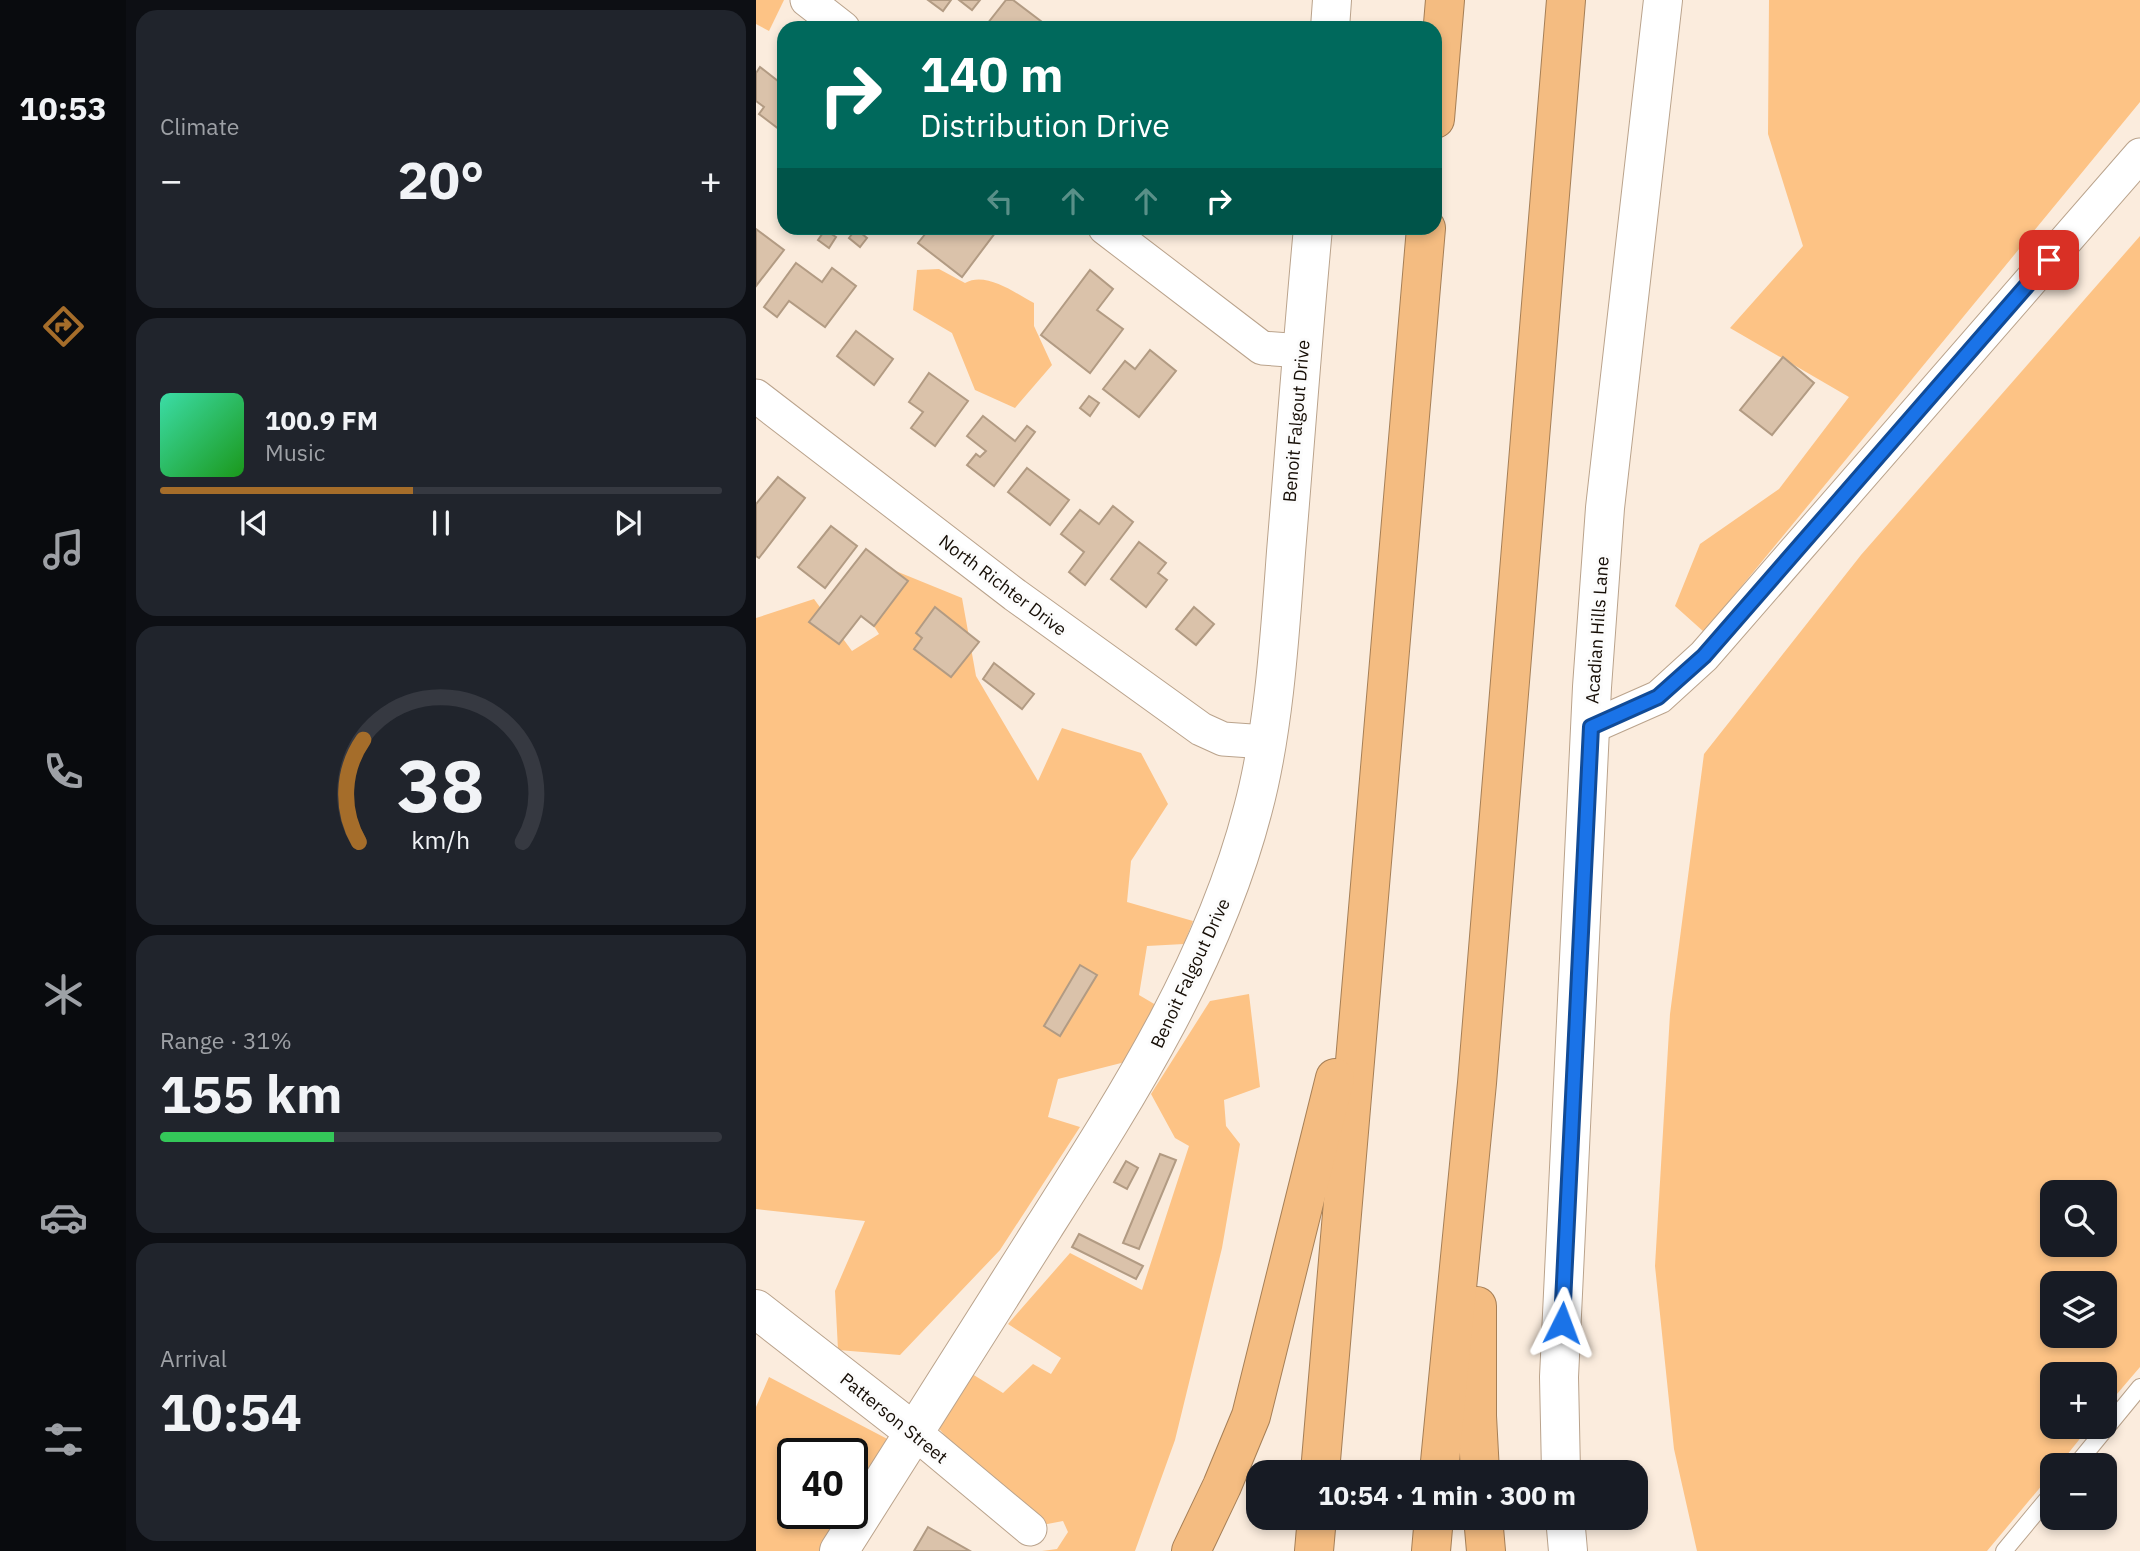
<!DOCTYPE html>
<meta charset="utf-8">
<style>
:root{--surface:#171b24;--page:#20242c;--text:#f1f3f6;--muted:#9ea1a6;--line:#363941;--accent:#a56d2a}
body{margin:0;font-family:"IBM Plex Sans",sans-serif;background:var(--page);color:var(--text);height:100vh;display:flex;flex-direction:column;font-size:26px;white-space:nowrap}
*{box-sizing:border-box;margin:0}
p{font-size:23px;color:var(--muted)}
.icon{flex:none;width:38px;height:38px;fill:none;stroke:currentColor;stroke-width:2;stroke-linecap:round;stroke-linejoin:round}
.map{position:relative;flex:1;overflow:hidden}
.sheet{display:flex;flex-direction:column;gap:10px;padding:10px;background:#0d0f14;width:630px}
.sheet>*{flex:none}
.top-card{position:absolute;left:21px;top:21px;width:665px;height:214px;border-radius:21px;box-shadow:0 4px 10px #0003;background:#00695c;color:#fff;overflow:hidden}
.fabs{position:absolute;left:1284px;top:1180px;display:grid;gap:14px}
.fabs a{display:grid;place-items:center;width:77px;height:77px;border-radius:14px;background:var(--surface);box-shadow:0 4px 10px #0003;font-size:35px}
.speed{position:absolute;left:21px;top:1438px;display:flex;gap:14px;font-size:35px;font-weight:700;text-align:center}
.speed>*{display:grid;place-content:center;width:91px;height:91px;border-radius:50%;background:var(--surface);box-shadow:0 4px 10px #0003;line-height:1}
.speed .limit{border:4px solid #111;border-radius:10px;background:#fff;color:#111}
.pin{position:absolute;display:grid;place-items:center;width:60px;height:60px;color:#fff;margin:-30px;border-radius:14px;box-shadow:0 4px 10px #0006}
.me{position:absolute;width:77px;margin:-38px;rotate:3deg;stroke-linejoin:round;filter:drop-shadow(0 0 5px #0008)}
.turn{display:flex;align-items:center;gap:24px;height:147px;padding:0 28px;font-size:32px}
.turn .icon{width:91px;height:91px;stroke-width:2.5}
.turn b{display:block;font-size:49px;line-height:60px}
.lanes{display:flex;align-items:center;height:66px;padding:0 28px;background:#0003;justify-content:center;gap:35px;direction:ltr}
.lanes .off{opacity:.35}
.big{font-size:52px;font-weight:700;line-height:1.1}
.sheet .widget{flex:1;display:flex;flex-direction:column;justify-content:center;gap:10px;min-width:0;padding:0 24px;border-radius:21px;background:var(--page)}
.sheet .dial{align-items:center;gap:0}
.dial svg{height:182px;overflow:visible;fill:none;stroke:var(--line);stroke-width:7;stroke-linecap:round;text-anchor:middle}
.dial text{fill:var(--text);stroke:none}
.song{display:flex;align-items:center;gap:21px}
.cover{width:84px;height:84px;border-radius:10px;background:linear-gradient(135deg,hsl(160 70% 55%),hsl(120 70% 35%))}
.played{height:7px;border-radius:4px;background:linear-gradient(90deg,var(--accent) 45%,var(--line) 45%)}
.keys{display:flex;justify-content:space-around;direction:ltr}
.heat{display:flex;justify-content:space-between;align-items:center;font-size:38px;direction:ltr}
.charge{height:10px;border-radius:5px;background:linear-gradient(90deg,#34c759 31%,var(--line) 0)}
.trip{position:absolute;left:490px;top:1460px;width:402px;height:70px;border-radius:21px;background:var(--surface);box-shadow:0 4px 10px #0003;font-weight:700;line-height:70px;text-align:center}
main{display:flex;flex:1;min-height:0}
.tabs{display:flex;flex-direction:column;width:126px;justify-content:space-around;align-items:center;background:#090b0e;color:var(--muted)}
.tabs .icon{width:49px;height:49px}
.tabs .on{color:var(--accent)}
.tabs b{font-size:32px;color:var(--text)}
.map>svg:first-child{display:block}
.green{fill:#fdc385;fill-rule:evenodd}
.building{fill:#dac2aa;stroke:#b29b83;stroke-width:2}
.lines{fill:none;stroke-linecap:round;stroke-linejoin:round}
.lane-casing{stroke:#baa38c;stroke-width:18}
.street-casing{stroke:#baa38c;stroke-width:35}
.secondary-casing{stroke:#baa38c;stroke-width:40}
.highway-casing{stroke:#a67f56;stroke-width:40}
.lane{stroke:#fff;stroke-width:16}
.street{stroke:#fff;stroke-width:33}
.secondary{stroke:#fff;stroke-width:38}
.highway{stroke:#f4bc81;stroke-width:38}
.route-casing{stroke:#114b97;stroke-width:18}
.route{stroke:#1a73e8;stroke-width:12}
.labels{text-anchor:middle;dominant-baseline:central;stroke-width:6;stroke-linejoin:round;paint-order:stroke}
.street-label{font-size:18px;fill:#150d05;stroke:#fcfcfc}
</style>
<main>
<nav class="tabs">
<b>10:53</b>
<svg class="icon on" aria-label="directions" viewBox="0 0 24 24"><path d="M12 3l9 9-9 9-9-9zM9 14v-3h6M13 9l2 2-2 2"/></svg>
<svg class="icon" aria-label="music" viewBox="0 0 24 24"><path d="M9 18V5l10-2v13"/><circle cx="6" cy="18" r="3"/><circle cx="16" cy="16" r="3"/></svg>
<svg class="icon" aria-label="phone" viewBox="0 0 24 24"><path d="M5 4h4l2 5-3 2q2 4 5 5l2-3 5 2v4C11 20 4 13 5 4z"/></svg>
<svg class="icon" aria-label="climate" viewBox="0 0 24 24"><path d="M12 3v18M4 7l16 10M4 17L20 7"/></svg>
<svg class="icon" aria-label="car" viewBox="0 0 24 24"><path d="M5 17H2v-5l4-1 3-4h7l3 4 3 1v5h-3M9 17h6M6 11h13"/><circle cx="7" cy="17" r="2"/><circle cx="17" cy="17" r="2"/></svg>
<svg class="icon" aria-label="filters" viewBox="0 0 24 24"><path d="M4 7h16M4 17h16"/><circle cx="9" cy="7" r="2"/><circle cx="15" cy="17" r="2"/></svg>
</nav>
<section class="sheet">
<div class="widget"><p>Climate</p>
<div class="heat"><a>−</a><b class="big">20°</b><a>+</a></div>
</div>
<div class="widget">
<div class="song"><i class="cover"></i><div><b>100.9 FM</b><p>Music</p></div></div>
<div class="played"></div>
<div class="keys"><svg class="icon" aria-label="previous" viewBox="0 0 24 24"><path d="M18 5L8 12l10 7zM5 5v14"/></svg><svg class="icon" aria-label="pause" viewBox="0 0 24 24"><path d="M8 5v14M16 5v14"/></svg><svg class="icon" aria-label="next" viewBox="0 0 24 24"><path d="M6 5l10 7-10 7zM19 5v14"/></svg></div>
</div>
<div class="widget dial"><svg viewBox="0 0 100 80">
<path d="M14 69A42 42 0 1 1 86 69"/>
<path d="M14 69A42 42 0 0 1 16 24" stroke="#a56d2a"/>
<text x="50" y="56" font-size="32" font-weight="700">38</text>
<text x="50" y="72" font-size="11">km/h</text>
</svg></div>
<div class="widget"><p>Range · 31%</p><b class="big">155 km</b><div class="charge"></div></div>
<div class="widget"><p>Arrival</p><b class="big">10:54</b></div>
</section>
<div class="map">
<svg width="1384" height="1551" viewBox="0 0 1384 1551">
<rect width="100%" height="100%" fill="#fbecdd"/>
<g class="green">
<polygon points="0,0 28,0 13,31 0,24"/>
<polygon points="1013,0 1384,0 1384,102 948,632 919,606 944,544 1023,489 1093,397 974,328 1047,246 1012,134"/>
<path d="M1384 236V1367L1349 1408V1374H1297V1426H1334L1303 1465H1297V1472L1231 1551H941L918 1449 899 1266 914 1014 948 754 1105 555ZM1297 1192H1349V1244H1297ZM1297 1283H1349V1335H1297Z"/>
<path d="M183 269 209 283C230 271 259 293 278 303V326L296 365 259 408 219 390 196 333 157 310 161 270Z"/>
<polygon points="125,565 206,598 220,676 282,781 306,728 385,753 412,804 375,861 371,902 437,921 428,944 391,946 383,995 405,1008 385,1058 302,1079 292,1117 324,1127 244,1250 144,1355 82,1350 79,1291 109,1221 0,1209 0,618 58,599 96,651 123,634 100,598"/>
<polygon points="493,994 504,1087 468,1100 470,1126 484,1144 466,1248 419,1440 379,1551 286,1551 301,1549 312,1532 307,1521 281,1526 231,1486 180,1425 208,1369 247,1393 277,1364 295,1374 305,1358 252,1324 314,1253 386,1290 433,1146 419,1138 395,1094 454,1001"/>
<polygon points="13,1377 139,1443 96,1513 96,1454 37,1454 37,1514 96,1514 73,1551 0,1551 0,1407"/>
</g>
<g class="building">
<polygon points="172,0 195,0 187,11"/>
<polygon points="203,0 224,0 216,10"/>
<polygon points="250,0 257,0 294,28 228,28"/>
<polygon points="4,67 22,81 28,73 28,133 3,114 8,107 0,101 0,73"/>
<polygon points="174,228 240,228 242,229 206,277 162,243"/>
<polygon points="0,229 28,250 0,286"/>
<polygon points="100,229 111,238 104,247 93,238"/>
<polygon points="69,230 80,237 73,248 62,240"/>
<polygon points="40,263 66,282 76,268 100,286 69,327 33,301 21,317 8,307"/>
<polygon points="334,270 357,289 341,310 367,329 334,373 285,335"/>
<polygon points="100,331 137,359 118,385 81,356"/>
<polygon points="394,350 420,371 383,417 347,389 369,361 379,369"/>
<polygon points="1027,357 1058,383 1016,435 984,410"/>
<polygon points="173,373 212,401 179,446 155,428 167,412 153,402"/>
<polygon points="333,396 343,403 334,416 324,408"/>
<polygon points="227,416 259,441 271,426 279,432 238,486 211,465 220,454 224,457 230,451 211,436"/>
<polygon points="271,468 313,500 294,525 252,492"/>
<polygon points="22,477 49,498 3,558 0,556 0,504"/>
<polygon points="357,506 377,522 329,585 313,572 328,552 305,534 324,510 343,524"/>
<polygon points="75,526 101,546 69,588 42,567"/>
<polygon points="383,542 410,563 402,573 411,580 390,607 355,579"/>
<polygon points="110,549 152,581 118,626 105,616 83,644 53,622"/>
<polygon points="179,607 223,642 195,677 158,649 166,638 160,633"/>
<polygon points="438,607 458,624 440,645 420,629"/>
<polygon points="238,663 278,694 266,709 227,679"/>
<polygon points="324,965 341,975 304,1036 288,1026"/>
<polygon points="404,1154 420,1160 383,1249 367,1243"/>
<polygon points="370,1161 382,1168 371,1189 358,1182"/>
<polygon points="323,1234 387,1266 380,1279 316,1247"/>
<polygon points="172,1527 214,1551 158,1551"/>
</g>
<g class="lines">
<defs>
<g id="lane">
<polyline points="1320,1465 1384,1387"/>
<polyline points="1248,1551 1297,1492"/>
</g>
<g id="street">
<polyline points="51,0 87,28"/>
<polyline points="349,228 506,348 546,351"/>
<polyline points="0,396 259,595 445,729 467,739 510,742"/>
<polyline points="835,727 903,697 948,656 1384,155"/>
<polyline points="158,1432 274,1529"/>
</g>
<g id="secondary">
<polyline points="574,28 576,0"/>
<polyline points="0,1309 158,1432"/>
<polyline points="805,1472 803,1377 836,687 849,508 907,0"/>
<polyline points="809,1517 812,1551"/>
<path d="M83 1551C151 1443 220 1335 288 1227 372 1095 457 963 497 809 518 731 524 633 530 552 539 444 547 335 557 228"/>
</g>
<g id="highway">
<polyline points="679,119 689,0"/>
<polyline points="721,1306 721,1416 724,1472"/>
<polyline points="564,1472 670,228"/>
<polyline points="683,1472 721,1083 810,0"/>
<polyline points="727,1517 730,1551"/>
<polyline points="435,1551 466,1486 495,1416 579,1078"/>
<polyline points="558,1551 561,1517"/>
<polyline points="675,1551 678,1517"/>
</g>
</defs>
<use href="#lane" class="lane-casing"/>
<use href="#street" class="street-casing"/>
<use href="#secondary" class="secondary-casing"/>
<use href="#highway" class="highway-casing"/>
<use href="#lane" class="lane"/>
<use href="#street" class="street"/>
<use href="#secondary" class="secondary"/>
<use href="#highway" class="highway"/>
</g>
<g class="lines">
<defs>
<polyline id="route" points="806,1323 835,727 902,697 948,656 1293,260"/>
</defs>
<use href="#route" class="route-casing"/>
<use href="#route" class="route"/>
</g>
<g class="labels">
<g class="street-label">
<text transform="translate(540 421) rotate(-85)">Benoit Falgout Drive</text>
<text transform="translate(247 585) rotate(37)">North Richter Drive</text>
<text transform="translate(841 630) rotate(-86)">Acadian Hills Lane</text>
<text transform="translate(434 973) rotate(-65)">Benoit Falgout Drive</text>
<text transform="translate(138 1418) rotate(39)">Patterson Street</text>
</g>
</g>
</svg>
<div class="fabs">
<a><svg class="icon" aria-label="search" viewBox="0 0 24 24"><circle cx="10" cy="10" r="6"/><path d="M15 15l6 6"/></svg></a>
<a><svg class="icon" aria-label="layers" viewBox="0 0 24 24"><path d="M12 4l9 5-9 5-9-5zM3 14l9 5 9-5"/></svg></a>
<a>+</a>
<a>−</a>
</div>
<div class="speed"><div class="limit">40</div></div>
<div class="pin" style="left:1293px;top:260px;background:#d93025"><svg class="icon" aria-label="arrive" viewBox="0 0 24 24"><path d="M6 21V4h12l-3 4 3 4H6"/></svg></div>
<svg class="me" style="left:806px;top:1323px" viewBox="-20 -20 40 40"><path d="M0-17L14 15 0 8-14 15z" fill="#1a73e8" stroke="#fff" stroke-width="4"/></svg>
<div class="trip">10:54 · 1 min · 300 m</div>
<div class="top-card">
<div class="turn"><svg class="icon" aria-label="right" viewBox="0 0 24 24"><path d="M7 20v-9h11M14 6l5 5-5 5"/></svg><div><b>140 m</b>Distribution Drive</div></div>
<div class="lanes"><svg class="icon off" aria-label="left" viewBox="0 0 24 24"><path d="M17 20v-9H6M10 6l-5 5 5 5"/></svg><svg class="icon off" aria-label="ahead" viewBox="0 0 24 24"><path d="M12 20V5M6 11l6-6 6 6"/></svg><svg class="icon off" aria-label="ahead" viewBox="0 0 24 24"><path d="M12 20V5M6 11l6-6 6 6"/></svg><svg class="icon" aria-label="right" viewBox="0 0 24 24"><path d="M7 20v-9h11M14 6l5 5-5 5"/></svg></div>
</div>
</div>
</main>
